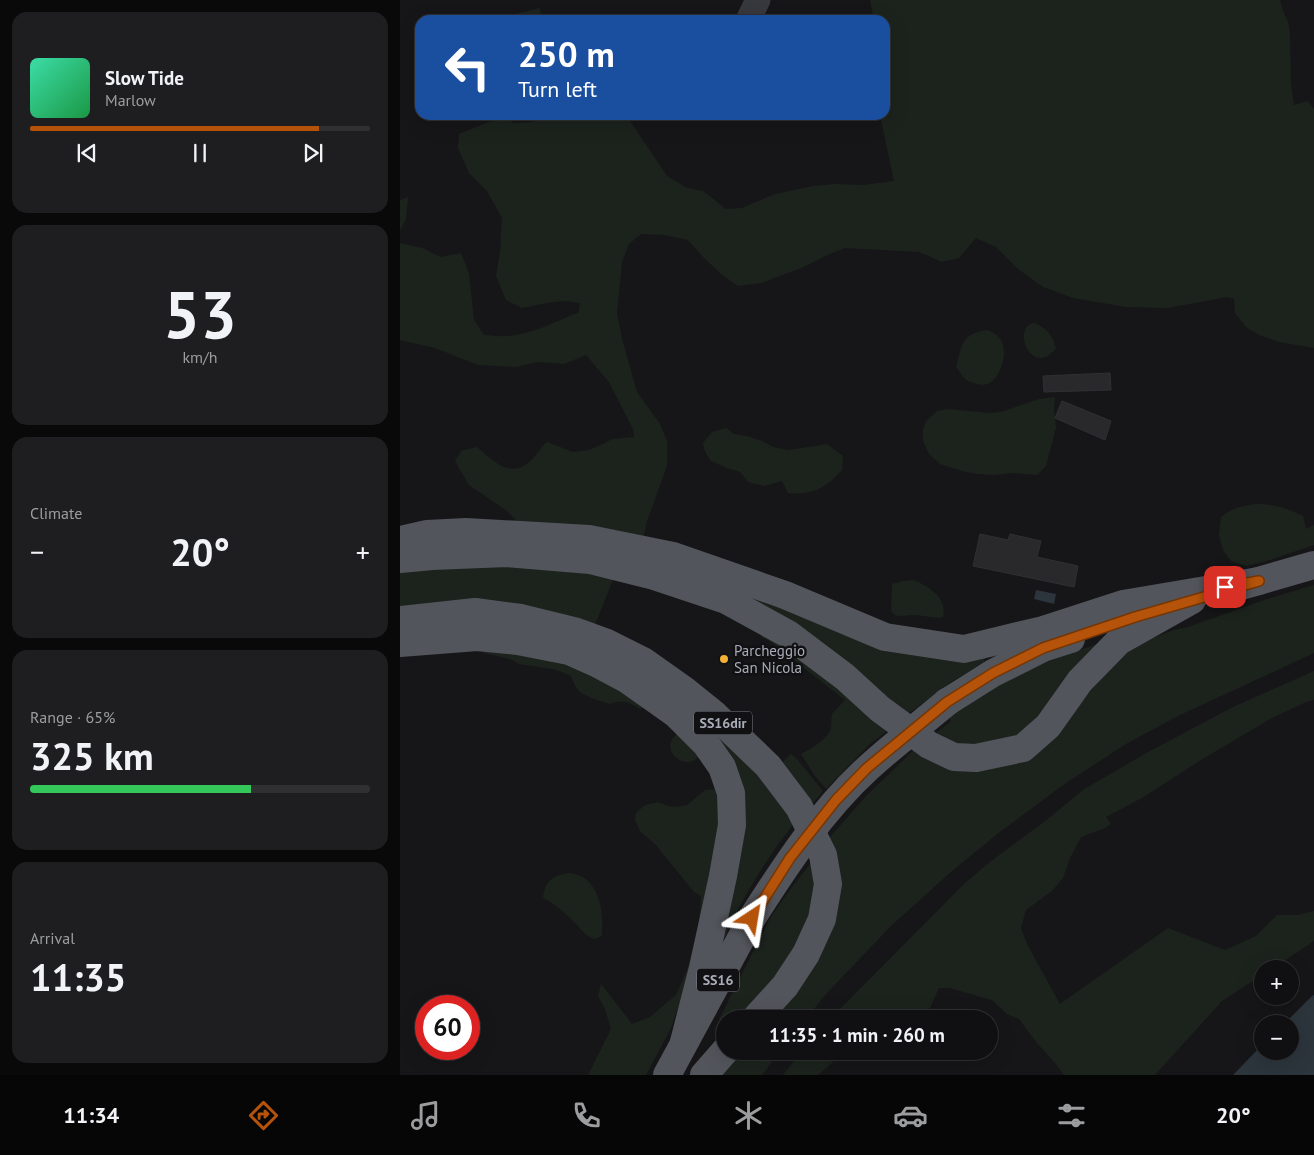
<!DOCTYPE html>
<meta charset="utf-8">
<style>
:root{--surface:#101012;--page:#1e1e20;--text:#f1f3f6;--muted:#9c9d9f;--line:#303032;--accent:#b45309}
body{margin:0;font-family:"PT Sans",sans-serif;background:var(--page);color:var(--text);height:100vh;display:flex;flex-direction:column;font-size:19px;white-space:nowrap}
*{box-sizing:border-box;margin:0}
p{font-size:16px;color:var(--muted)}
.icon{flex:none;width:28px;height:28px;fill:none;stroke:currentColor;stroke-width:2;stroke-linecap:round;stroke-linejoin:round}
.map{position:relative;flex:1;overflow:hidden}
.sheet{display:flex;flex-direction:column;gap:12px;padding:12px;background:#09090a;width:400px}
.sheet>*{flex:none}
.hud{position:absolute;left:15px;top:15px;width:475px;height:105px;border-radius:15px;box-shadow:0 5px 20px #0002,0 0 0 1px var(--line);background:#1a4fa0;color:#fff;overflow:hidden}
.tools{position:absolute;left:854px;top:960px;display:grid;gap:10px}
.tools a{display:grid;place-items:center;width:45px;height:45px;border-radius:50%;background:var(--surface);box-shadow:0 5px 20px #0002,0 0 0 1px var(--line);font-size:25px}
.speed{position:absolute;left:15px;top:995px;display:flex;gap:10px;font-size:25px;font-weight:700;text-align:center}
.speed>*{display:grid;place-content:center;width:65px;height:65px;border-radius:50%;background:var(--surface);box-shadow:0 5px 20px #0002,0 0 0 1px var(--line);line-height:1}
.speed .limit{border:8px solid #d22;background:#fff;color:#111}
.pin{position:absolute;display:grid;place-items:center;width:42px;height:42px;color:#fff;margin:-21px;border-radius:10px;box-shadow:0 2px 8px #0006}
.me{position:absolute;width:55px;margin:-28px;rotate:33deg;stroke-linejoin:round;filter:drop-shadow(0 0 4px #0008)}
.turn{display:flex;align-items:center;gap:18px;height:105px;padding:0 20px;font-size:22px}
.turn .icon{width:65px;height:65px;stroke-width:2.5}
.turn b{display:block;font-size:35px;line-height:42px}
.big{font-size:38px;font-weight:700;line-height:1.1}
.sheet .widget{flex:1;display:flex;flex-direction:column;justify-content:center;gap:8px;min-width:0;padding:0 18px;border-radius:15px;background:var(--page)}
.sheet .dial{align-items:center;gap:0}
.dial b{font-size:65px;line-height:1}
.song{display:flex;align-items:center;gap:15px}
.cover{width:60px;height:60px;border-radius:8px;background:linear-gradient(135deg,hsl(160 70% 55%),hsl(140 70% 35%))}
.played{height:5px;border-radius:2px;background:linear-gradient(90deg,var(--accent) 85%,var(--line) 85%)}
.keys{display:flex;justify-content:space-around;direction:ltr}
.heat{display:flex;justify-content:space-between;align-items:center;font-size:28px;direction:ltr}
.charge{height:8px;border-radius:4px;background:linear-gradient(90deg,#34c759 65%,var(--line) 0)}
.trip{position:absolute;left:316px;top:1010px;width:282px;height:50px;border-radius:25px;background:var(--surface);box-shadow:0 5px 20px #0002,0 0 0 1px var(--line);font-weight:700;line-height:50px;text-align:center}
.tab-bar{display:flex;height:80px;justify-content:space-around;align-items:center;background:#060607;color:var(--muted)}
.tab-bar .icon{width:35px;height:35px}
.tab-bar .selected{color:var(--accent)}
.tab-bar b{font-size:22px;color:var(--text)}
main{display:flex;flex:1;min-height:0}
.map>svg:first-child{display:block}
.green{fill:#1c231d}
.water{fill:#2c353c}
.building{fill:#29292c;stroke:#303034}
.lines{fill:none;stroke-linecap:round;stroke-linejoin:round}
.minor{stroke:#37383d;stroke-width:25}
.major{stroke:#53555c;stroke-width:28}
.major-bridge{stroke:#53555c;stroke-width:28}
.route-casing{stroke:#753606;stroke-width:12}
.route{stroke:#b45309;stroke-width:9}
.poi-dot{fill:#f2b134;stroke:#111113;stroke-width:2}
.labels{text-anchor:middle;dominant-baseline:central;stroke-width:5;stroke-linejoin:round;paint-order:stroke}
.shield{fill:#111113;stroke:#7b7e86;stroke-width:1}
.shield-label{font-size:14px;font-weight:bold;fill:#a8adb8}
.poi-label{font-size:15px;fill:#a8adb8;stroke:#111113;text-anchor:start}
</style>
<main>
<section class="sheet">
<div class="widget">
<div class="song"><i class="cover"></i><div><b>Slow Tide</b><p>Marlow</p></div></div>
<div class="played"></div>
<div class="keys"><svg class="icon" aria-label="previous" viewBox="0 0 24 24"><path d="M18 5L8 12l10 7zM5 5v14"/></svg><svg class="icon" aria-label="pause" viewBox="0 0 24 24"><path d="M8 5v14M16 5v14"/></svg><svg class="icon" aria-label="next" viewBox="0 0 24 24"><path d="M6 5l10 7-10 7zM19 5v14"/></svg></div>
</div>
<div class="widget dial"><b>53</b><p>km/h</p></div>
<div class="widget"><p>Climate</p>
<div class="heat"><a>−</a><b class="big">20°</b><a>+</a></div>
</div>
<div class="widget"><p>Range · 65%</p><b class="big">325 km</b><div class="charge"></div></div>
<div class="widget"><p>Arrival</p><b class="big">11:35</b></div>
</section>
<div class="map">
<svg width="914" height="1075" viewBox="0 0 914 1075">
<rect width="100%" height="100%" fill="#161618"/>
<g class="green">
<path d="M470 0H880L883 11 888 22 890 33 891 84 894 105 908 101 914 109V348L879 342 859 335 846 327 835 313 834 299 827 297 768 308 726 307 673 298 643 287 618 269 596 247 576 238 559 258 542 262 519 252 445 248 430 254 401 268 361 283 338 286 321 274 304 258 288 240 264 235 241 234 229 244 222 262 217 313 222 339 237 392 260 424 267 441V466L247 521 242 544 122 527 107 511 69 485 55 461 61 451 77 447C90 458 107 477 125 465 133 461 140 448 147 442L173 452 189 450 203 444 212 439 234 437 233 429 209 382 186 355 164 364 138 362 116 367 78 365 35 348 0 340V243L22 248 41 257 61 253 69 273 74 320 84 335C91 335 98 337 104 336 131 336 155 321 179 312L180 303 165 301 147 303 122 308 106 300 96 276 100 252 102 218 87 191 69 173 58 148 59 134 104 116 113 123 133 122 137 115H226L267 176 287 188 303 191 326 209 342 208 375 194 413 186 435 184 463 185 494 181 480 115H485V20H474Z"/>
<polygon points="140,8 142,20 115,20 115,14"/>
<polygon points="8,197 6,219 0,230 0,200"/>
<path d="M634 323C647 328 652 335 656 348 633 379 610 328 634 323Z"/>
<path d="M587 330C593 332 599 336 602 342 605 349 604 358 602 365 598 377 590 388 577 384 572 383 567 381 563 377 561 374 559 370 556 367 562 347 561 333 587 330Z"/>
<polygon points="655,397 654,409 656,428 652,443 646,466 637,475 613,473 594,475 578,474 562,471 540,464 529,454 523,441 523,430 526,421 537,411 547,409 590,413 601,412 639,399"/>
<path d="M326 428 334 434 347 436 362 441 373 447 388 450 427 444 443 456 442 470C426 488 412 496 388 493L382 481 364 486 348 482 340 472 327 468 311 461 305 452 303 443 312 432Z"/>
<path d="M856 504C875 504 886 508 903 516L906 529 914 525V545L870 560 847 566 831 561 823 550 819 535 821 517C832 508 842 506 856 504Z"/>
<polygon points="164,542 585,658 584,662 581,664 551,682 508,714 310,591"/>
<polygon points="55,560 215,575 194,627 0,610 0,568"/>
<path d="M514 580C529 587 548 598 543 617 533 619 524 615 514 615 507 615 501 617 494 615L491 610 492 584 503 581Z"/>
<polygon points="914,585 914,653 778,716 726,744 666,783 601,831 552,871 491,926 426,994 406,1019 358,1019 398,976 423,845 467,795 517,747 566,765 684,699 715,662 739,643 774,630 788,627 864,600"/>
<path d="M67 618C116 620 163 629 208 648 219 653 230 661 241 668 269 685 294 706 319 729 334 743 350 754 363 771 375 786 385 805 395 822 362 864 337 906 317 956H313L312 951 314 933 325 892 337 827 335 796 330 776 318 752 288 715 267 695 230 671 188 651 149 639 103 632 53 631 0 636V627L44 620Z"/>
<path d="M368 635 417 668 488 730 470 744 426 789 415 776 401 754C410 749 425 741 430 731 432 726 431 719 432 714L445 700 368 640 359 636Z"/>
<path d="M720 637 633 733 582 754 526 741 551 721 549 717C573 699 598 683 625 671 656 657 688 647 720 637Z"/>
<path d="M82 648 185 664 243 707 240 709C228 702 224 699 210 704 203 702 183 696 179 691 175 687 173 681 171 676L162 672 152 669 119 664 110 659 83 653Z"/>
<polygon points="914,671 914,700 906,702 870,719 801,760 742,798 706,817 711,824 705,828 681,837 670,858 663,878 652,891 626,910 621,928 628,946 660,1004 768,928 825,950 856,936 877,915 898,915 914,911 914,941 872,969 862,969 862,975 822,1001 755,1075 664,1075 655,1063 637,1043 619,1019 607,1014 592,1000 550,988 539,988 530,1008 519,1012 507,1019 430,1019 565,883 591,861 644,822 683,790 748,752 833,707"/>
<path d="M281 731 301 752C290 778 252 748 281 731Z"/>
<polygon points="391,754 396,758 423,791 407,810 379,765"/>
<polygon points="318,789 322,803 293,975 276,1013 271,1028 246,1075 188,1075 211,1029 205,1009 198,996 201,984 232,1024 250,1017 276,995 287,970 299,927 301,896 294,892 256,845 240,831 235,820 236,813 245,805 258,802 268,806 275,807 287,805 305,790"/>
<path d="M415 858 417 915 347 1019H325V1035C319 1035 317 1033 315 1028L370 918 392 887Z"/>
<path d="M169 873C174 874 180 875 184 878 202 891 203 915 202 936L195 939C185 936 183 931 176 924 166 914 156 904 143 898 145 881 152 876 169 873Z"/>
<polygon points="328,1051 380,1051 362,1075 308,1075"/>
<polygon points="402,1051 445,1051 418,1075 383,1075"/>
</g>
<g class="water">
<polygon points="636,590 656,594 654,604 634,599"/>
<polygon points="914,995 914,1075 833,1075 862,1045 862,1051 890,1051 890,1024 884,1024 912,996"/>
</g>
<g class="building">
<polygon points="710,373 711,390 644,392 643,376"/>
<polygon points="662,401 711,421 705,440 655,418"/>
<polygon points="580,534 608,540 610,534 641,541 637,557 678,566 674,587 573,566"/>
</g>
<g class="lines">
<polyline class="minor" points="348,20 358,0"/>
<g class="major">
<polyline points="0,540 27,534 66,532 189,539 273,556 385,595 485,637 564,649 643,630 723,604 859,581"/>
<polyline points="0,559 32,556 107,553 190,560 254,576 326,600 388,634 445,677 480,709 529,745 554,757 576,758 623,748 648,726 680,681 719,641 792,600"/>
<polyline points="841,586 914,565"/>
<polyline points="0,620 75,612 121,618 174,631 207,643 243,661 284,690 315,715 368,766 399,807 423,855 428,884 422,919 406,954 385,986 355,1019"/>
<polyline points="0,643 77,637 118,641 169,651 196,663 228,680 276,714 306,744 322,767 331,793 332,825 323,876 303,968 284,1042"/>
<polyline points="547,702 593,673 643,648 671,639"/>
<polyline points="267,1075 352,918"/>
<polyline points="304,1075 325,1051"/>
</g>
<path class="major-bridge" d="M352 918C386 865 421 811 468 768 493 745 521 724 547 702"/>
</g>
<g class="lines">
<defs>
<polyline id="route" points="352,918 390,858 436,800 467,768 547,702 593,673 643,648 735,617 859,581 825,587"/>
</defs>
<use href="#route" class="route-casing"/>
<use href="#route" class="route"/>
</g>
<circle class="poi-dot" cx="324" cy="659" r="5"/>
<g class="labels">
<g class="shield">
<rect x="294" y="711.5" width="58" height="23" rx="4"/>
<rect x="297" y="968.5" width="42" height="23" rx="4"/>
</g>
<g class="shield-label">
<text x="323" y="723">SS16dir</text>
<text x="318" y="980">SS16</text>
</g>
<g class="poi-label">
<text x="334" y="650">Parcheggio<tspan x="334" dy="17">San Nicola</tspan></text>
</g>
</g>
</svg>
<div class="tools">
<a>+</a>
<a>−</a>
</div>
<div class="speed"><div class="limit">60</div></div>
<div class="pin" style="left:825px;top:587px;background:#d93025"><svg class="icon" aria-label="arrive" viewBox="0 0 24 24"><path d="M6 21V4h12l-3 4 3 4H6"/></svg></div>
<svg class="me" style="left:352px;top:918px" viewBox="-20 -20 40 40"><path d="M0-17L14 15 0 8-14 15z" fill="#b45309" stroke="#fff" stroke-width="4"/></svg>
<div class="trip">11:35 · 1 min · 260 m</div>
<div class="hud">
<div class="turn"><svg class="icon" aria-label="left" viewBox="0 0 24 24"><path d="M17 20v-9H6M10 6l-5 5 5 5"/></svg><div><b>250 m</b>Turn left</div></div>
</div>
</div>
</main>
<nav class="tab-bar">
<b>11:34</b>
<svg class="icon selected" aria-label="directions" viewBox="0 0 24 24"><path d="M12 3l9 9-9 9-9-9zM9 14v-3h6M13 9l2 2-2 2"/></svg>
<svg class="icon" aria-label="music" viewBox="0 0 24 24"><path d="M9 18V5l10-2v13"/><circle cx="6" cy="18" r="3"/><circle cx="16" cy="16" r="3"/></svg>
<svg class="icon" aria-label="phone" viewBox="0 0 24 24"><path d="M5 4h4l2 5-3 2q2 4 5 5l2-3 5 2v4C11 20 4 13 5 4z"/></svg>
<svg class="icon" aria-label="climate" viewBox="0 0 24 24"><path d="M12 3v18M4 7l16 10M4 17L20 7"/></svg>
<svg class="icon" aria-label="car" viewBox="0 0 24 24"><path d="M5 17H2v-5l4-1 3-4h7l3 4 3 1v5h-3M9 17h6M6 11h13"/><circle cx="7" cy="17" r="2"/><circle cx="17" cy="17" r="2"/></svg>
<svg class="icon" aria-label="filters" viewBox="0 0 24 24"><path d="M4 7h16M4 17h16"/><circle cx="9" cy="7" r="2"/><circle cx="15" cy="17" r="2"/></svg>
<b>20°</b>
</nav>
